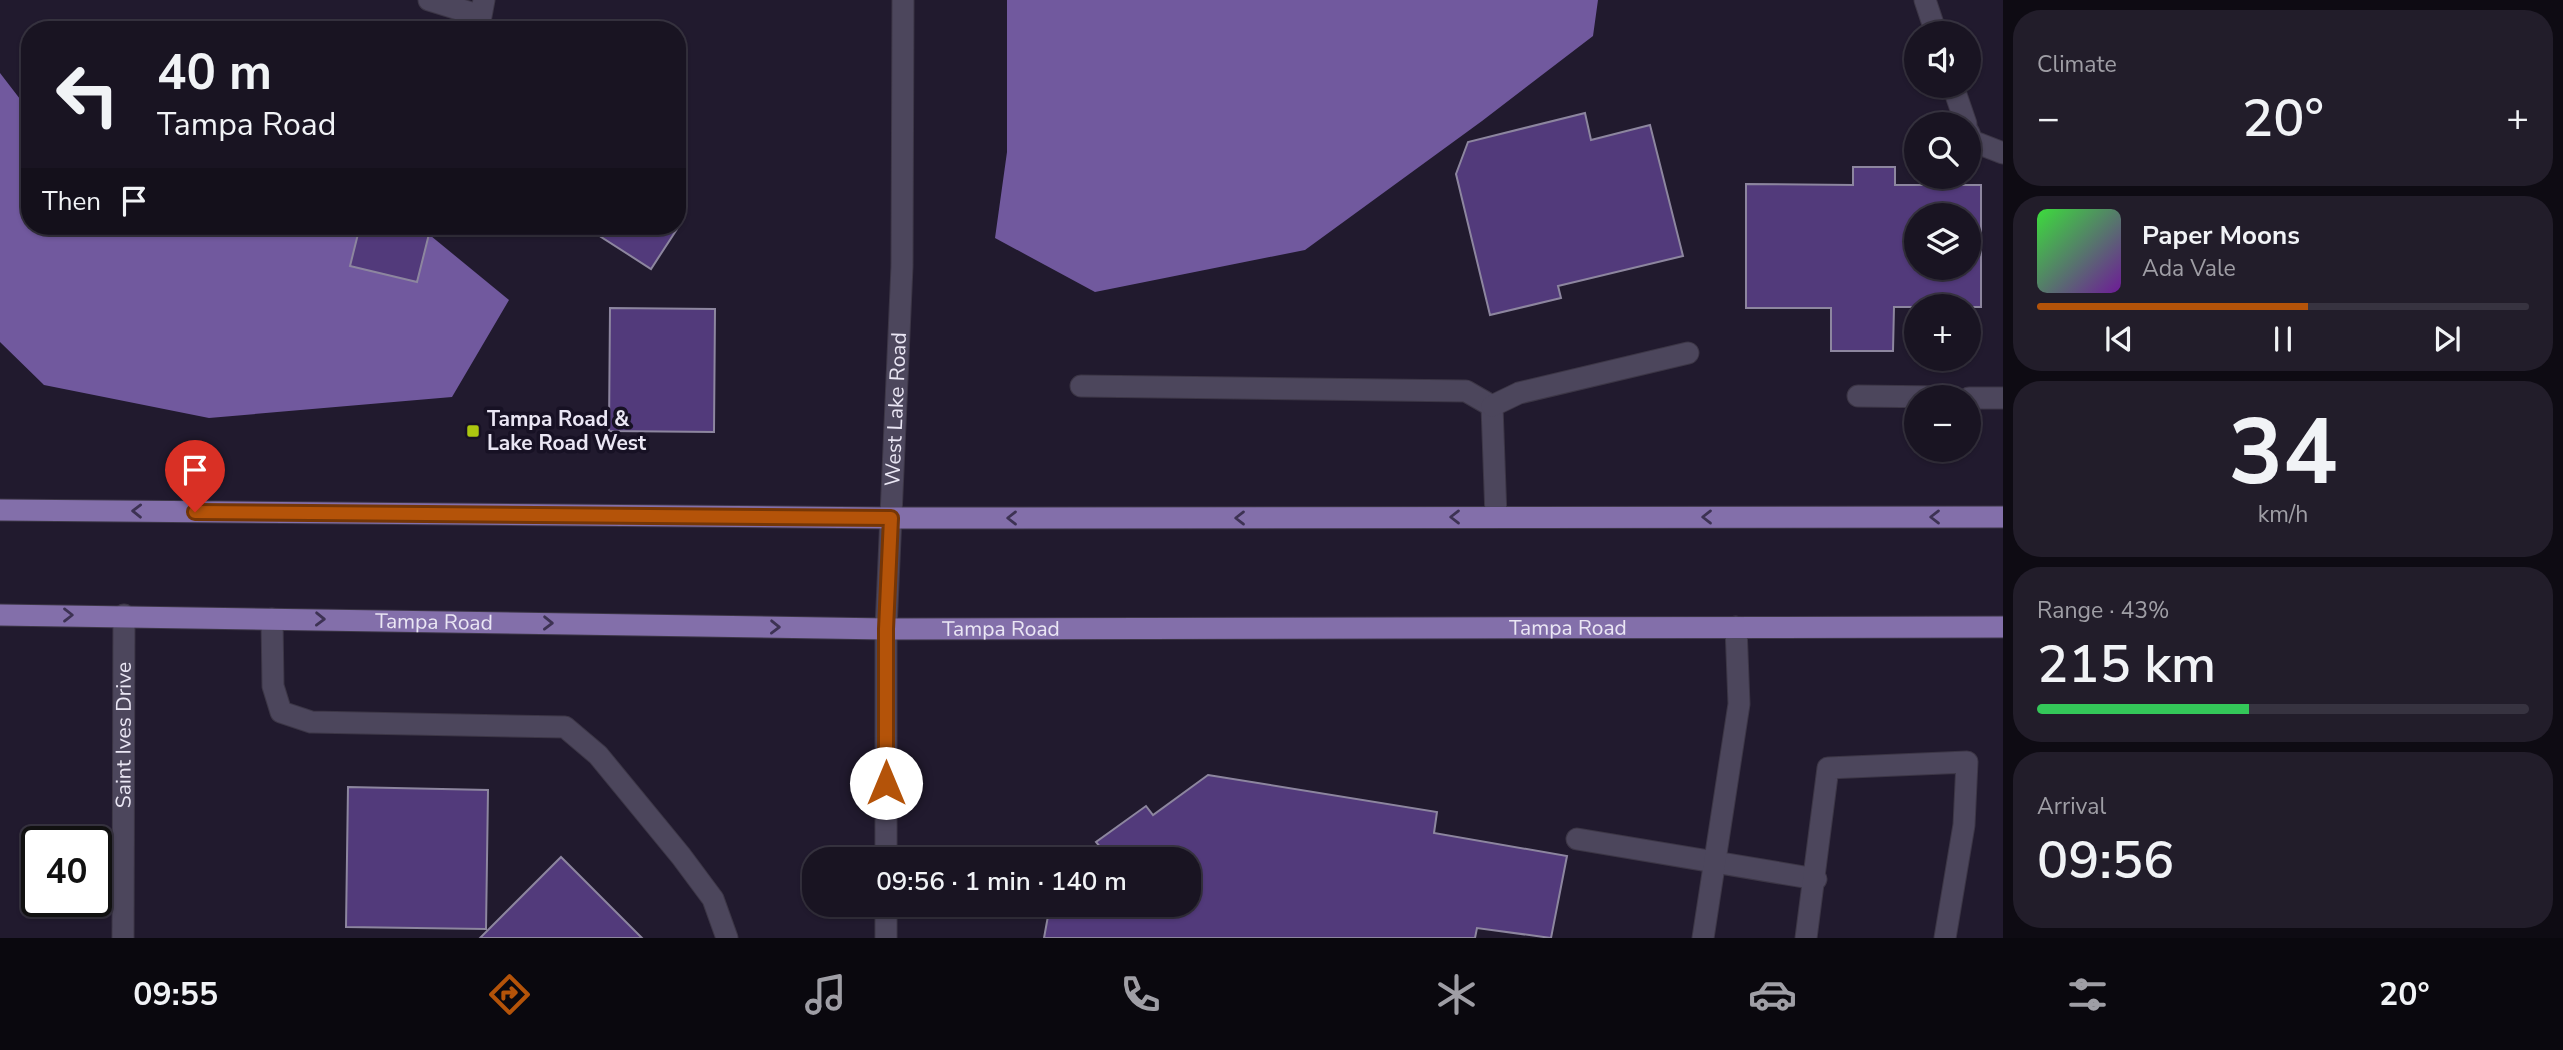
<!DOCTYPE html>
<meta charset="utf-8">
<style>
:root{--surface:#191422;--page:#221d2a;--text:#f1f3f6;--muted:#9f9ea5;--line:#373340;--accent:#b45309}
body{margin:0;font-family:"Nunito Sans",sans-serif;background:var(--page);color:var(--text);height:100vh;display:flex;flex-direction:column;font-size:26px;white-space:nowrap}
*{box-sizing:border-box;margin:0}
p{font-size:23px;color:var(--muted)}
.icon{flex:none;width:38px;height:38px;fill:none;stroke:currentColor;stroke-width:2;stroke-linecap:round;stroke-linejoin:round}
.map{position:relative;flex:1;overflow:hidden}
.side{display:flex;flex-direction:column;gap:10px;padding:10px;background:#0e0b13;width:560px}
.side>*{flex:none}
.banner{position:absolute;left:21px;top:21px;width:665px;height:214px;border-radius:28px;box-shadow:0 2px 5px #0004,0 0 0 2px var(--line);background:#191422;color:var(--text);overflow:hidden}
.buttons{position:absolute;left:1904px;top:21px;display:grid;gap:14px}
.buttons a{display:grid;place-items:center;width:77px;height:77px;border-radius:50%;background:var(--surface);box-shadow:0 2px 5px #0004,0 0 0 2px var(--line);font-size:35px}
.speed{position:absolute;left:21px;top:826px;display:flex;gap:14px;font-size:35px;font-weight:700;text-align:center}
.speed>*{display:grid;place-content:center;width:91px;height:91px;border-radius:50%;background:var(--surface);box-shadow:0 2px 5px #0004,0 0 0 2px var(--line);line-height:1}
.speed .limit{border:4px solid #111;border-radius:10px;background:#fff;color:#111}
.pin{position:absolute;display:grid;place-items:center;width:60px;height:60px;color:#fff;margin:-72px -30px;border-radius:50% 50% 50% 0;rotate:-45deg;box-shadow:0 0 7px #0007}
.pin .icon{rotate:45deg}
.me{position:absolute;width:77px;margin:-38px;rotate:0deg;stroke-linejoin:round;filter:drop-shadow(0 0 5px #0008)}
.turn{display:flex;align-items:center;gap:24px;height:147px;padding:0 21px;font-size:32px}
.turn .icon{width:91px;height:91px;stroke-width:2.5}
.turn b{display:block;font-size:49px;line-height:60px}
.then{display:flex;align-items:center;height:66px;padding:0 21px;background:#0003;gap:14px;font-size:26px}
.big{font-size:52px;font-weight:600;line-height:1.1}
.side .widget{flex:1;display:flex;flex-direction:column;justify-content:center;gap:10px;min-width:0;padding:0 24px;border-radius:28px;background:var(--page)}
.side .dial{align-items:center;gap:0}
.dial b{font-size:91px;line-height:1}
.song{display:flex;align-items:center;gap:21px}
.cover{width:84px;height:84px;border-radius:10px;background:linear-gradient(135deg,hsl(120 70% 55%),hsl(280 70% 35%))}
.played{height:7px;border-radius:4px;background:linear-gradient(90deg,var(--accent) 55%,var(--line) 55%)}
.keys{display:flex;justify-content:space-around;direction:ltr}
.heat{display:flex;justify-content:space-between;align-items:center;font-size:38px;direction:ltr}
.charge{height:10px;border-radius:5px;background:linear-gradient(90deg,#34c759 43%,var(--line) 0)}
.trip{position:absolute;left:802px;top:847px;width:399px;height:70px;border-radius:28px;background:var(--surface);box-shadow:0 2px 5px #0004,0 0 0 2px var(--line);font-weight:600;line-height:70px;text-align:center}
.tabs{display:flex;height:112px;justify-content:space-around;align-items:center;background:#0a080e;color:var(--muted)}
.tabs .icon{width:49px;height:49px}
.tabs .on{color:var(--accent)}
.tabs b{font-size:32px;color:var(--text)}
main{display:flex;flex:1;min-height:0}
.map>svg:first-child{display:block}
.water{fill:#71599e}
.building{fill:#523a7b;stroke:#8d869f;stroke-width:2;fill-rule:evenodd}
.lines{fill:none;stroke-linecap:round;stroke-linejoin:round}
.service-casing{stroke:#3c3646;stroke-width:23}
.minor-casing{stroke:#3c3646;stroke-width:23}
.tertiary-casing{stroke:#3c3646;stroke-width:23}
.primary-casing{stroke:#3c3646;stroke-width:23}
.service{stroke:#4c465c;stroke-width:21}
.minor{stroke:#4c465c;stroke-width:21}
.tertiary{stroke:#4c465c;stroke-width:21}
.primary{stroke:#836faa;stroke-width:21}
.oneway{stroke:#3d3253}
.route-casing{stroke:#753606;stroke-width:18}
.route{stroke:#b45309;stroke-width:12}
.poi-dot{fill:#acc610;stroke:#171124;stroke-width:2.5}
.labels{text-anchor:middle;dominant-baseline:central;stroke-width:7;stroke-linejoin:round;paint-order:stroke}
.street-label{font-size:21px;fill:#eae6f4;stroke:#171124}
.poi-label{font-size:21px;font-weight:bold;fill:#eae6f4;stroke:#171124;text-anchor:start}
</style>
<main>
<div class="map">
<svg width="2003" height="938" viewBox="0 0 2003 938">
<rect width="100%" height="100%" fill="#211a2e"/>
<g class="water">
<polygon points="1007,0 1598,0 1593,36 1482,121 1305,250 1095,292 995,238 1007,152"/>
<polygon points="0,73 30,112 30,226 393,226 431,236 509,300 452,397 209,418 44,385 0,342"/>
</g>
<g class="building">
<polygon points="1585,113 1591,140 1650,125 1683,256 1558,286 1561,298 1490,315 1456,174 1468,142"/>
<path d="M1853 167H1895V185H1981V307H1894L1893 351H1831V308H1746V184L1853 185ZM1916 215H1969V268H1916Z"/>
<polygon points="360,226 431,226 417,282 350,266"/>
<polygon points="584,226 679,226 651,269"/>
<polygon points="610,308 715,309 714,432 609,431"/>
<polygon points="1208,775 1437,812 1434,833 1567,856 1551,938 1477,928 1475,938 1044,938 1050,905 1188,905 1188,859 1093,859 1105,853 1096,842 1146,806 1153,815"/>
<polygon points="348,787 488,790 486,929 346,927"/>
<polygon points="561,857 642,938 480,938"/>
</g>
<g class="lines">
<defs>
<g id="service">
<polyline points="1925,0 1936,33"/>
<polyline points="1953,86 1966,124"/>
<polyline points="1969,133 1972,141 2003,153"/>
<polyline points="1081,386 1466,391 1492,406 1496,517"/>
<polyline points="1858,396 1944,397"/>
<polyline points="1969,398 2003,398"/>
<polyline points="1492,406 1519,393 1688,353"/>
<polyline points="272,619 273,686 281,712 311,722 565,727 598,755 681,856 713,899 727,938"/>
<polyline points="1577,839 1816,879"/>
<polyline points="1703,938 1739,704 1736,627"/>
<polyline points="1806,938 1828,768 1967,762 1964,825 1945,938"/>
</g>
<g id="minor">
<polyline points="429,0 481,16 484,0"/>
<path id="s1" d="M123 938 124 615"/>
</g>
<g id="tertiary">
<path id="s2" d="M886 859V629L902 266 903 0"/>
<polyline points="886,938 886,905"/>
</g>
<g id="primary">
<polyline points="0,510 891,518 2003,517"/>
<path id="s3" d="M0 615 886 629 2003 627"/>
</g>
</defs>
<use href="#service" class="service-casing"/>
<use href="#minor" class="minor-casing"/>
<use href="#tertiary" class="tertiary-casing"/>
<use href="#primary" class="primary-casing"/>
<use href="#service" class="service"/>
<use href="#minor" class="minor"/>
<use href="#tertiary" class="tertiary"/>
<use href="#primary" class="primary"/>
</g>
<defs><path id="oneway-chevron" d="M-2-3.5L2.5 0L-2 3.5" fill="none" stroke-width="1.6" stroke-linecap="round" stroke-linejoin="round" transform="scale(1.75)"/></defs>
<g class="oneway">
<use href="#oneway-chevron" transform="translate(137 511) rotate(-179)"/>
<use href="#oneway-chevron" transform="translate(1455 517) rotate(180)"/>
<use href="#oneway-chevron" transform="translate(1707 517) rotate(180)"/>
<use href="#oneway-chevron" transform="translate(1935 517) rotate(180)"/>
<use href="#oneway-chevron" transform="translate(1012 518) rotate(180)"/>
<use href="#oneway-chevron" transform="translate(1240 518) rotate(180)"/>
<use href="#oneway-chevron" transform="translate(68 615)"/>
<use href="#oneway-chevron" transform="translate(320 619) rotate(1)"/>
<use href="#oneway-chevron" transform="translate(548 623) rotate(1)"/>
<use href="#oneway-chevron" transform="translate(775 627) rotate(1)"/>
</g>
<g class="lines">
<defs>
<polyline id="route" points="195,512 891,518 886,629 886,783"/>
</defs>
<use href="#route" class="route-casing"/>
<use href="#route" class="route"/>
</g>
<rect class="poi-dot" x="466" y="424" width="14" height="14" rx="3.5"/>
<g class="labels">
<g class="street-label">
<text stroke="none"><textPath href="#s2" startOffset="450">West Lake Road</textPath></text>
<text stroke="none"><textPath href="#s3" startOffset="434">Tampa Road</textPath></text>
<text stroke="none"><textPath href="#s3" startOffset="1568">Tampa Road</textPath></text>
<text stroke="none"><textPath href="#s3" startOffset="1001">Tampa Road</textPath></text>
<text stroke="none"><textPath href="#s1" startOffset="203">Saint Ives Drive</textPath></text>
</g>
<g class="poi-label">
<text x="487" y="419">Tampa Road &amp;<tspan x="487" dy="24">Lake Road West</tspan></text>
</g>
</g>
</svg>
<div class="buttons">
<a><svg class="icon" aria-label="sound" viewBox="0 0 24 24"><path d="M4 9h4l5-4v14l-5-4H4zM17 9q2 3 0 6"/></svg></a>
<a><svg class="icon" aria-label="search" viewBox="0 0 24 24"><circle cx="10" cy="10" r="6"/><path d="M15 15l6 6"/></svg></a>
<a><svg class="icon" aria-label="layers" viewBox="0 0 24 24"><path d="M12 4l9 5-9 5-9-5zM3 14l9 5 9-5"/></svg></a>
<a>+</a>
<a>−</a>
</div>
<div class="speed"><div class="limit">40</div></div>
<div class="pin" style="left:195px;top:512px;background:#d93025"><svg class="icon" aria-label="arrive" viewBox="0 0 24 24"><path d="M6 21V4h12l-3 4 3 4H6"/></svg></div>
<svg class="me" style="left:886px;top:783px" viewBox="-20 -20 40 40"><circle r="19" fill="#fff"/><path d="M0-13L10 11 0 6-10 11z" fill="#b45309"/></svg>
<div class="trip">09:56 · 1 min · 140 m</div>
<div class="banner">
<div class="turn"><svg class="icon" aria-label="left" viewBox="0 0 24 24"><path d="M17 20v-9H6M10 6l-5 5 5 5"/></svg><div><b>40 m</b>Tampa Road</div></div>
<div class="then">Then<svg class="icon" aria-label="arrive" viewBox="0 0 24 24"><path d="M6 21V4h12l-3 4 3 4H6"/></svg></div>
</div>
</div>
<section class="side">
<div class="widget"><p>Climate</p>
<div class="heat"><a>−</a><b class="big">20°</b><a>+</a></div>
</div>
<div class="widget">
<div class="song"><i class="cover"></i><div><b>Paper Moons</b><p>Ada Vale</p></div></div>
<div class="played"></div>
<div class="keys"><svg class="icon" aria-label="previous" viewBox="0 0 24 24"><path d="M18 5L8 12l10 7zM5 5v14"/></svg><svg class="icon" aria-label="pause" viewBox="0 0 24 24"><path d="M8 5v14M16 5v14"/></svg><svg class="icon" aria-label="next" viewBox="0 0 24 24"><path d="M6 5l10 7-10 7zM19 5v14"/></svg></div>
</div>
<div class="widget dial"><b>34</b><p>km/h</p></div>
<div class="widget"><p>Range · 43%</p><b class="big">215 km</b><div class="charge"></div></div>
<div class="widget"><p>Arrival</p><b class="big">09:56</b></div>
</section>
</main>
<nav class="tabs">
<b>09:55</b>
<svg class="icon on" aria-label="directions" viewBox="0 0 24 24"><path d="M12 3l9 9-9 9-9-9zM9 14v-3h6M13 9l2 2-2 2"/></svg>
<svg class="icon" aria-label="music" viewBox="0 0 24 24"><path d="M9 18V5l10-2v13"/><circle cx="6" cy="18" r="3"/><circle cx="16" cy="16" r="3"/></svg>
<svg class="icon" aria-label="phone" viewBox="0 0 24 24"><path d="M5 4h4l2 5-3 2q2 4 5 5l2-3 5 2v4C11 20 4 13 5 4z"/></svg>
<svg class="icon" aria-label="climate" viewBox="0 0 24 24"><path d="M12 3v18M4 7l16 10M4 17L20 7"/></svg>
<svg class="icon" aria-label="car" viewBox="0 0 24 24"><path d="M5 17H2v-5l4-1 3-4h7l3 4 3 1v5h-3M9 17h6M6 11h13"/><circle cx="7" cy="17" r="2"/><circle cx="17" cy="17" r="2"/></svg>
<svg class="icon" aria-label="filters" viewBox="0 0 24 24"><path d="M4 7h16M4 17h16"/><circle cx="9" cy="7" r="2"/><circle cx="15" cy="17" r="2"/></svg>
<b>20°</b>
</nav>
